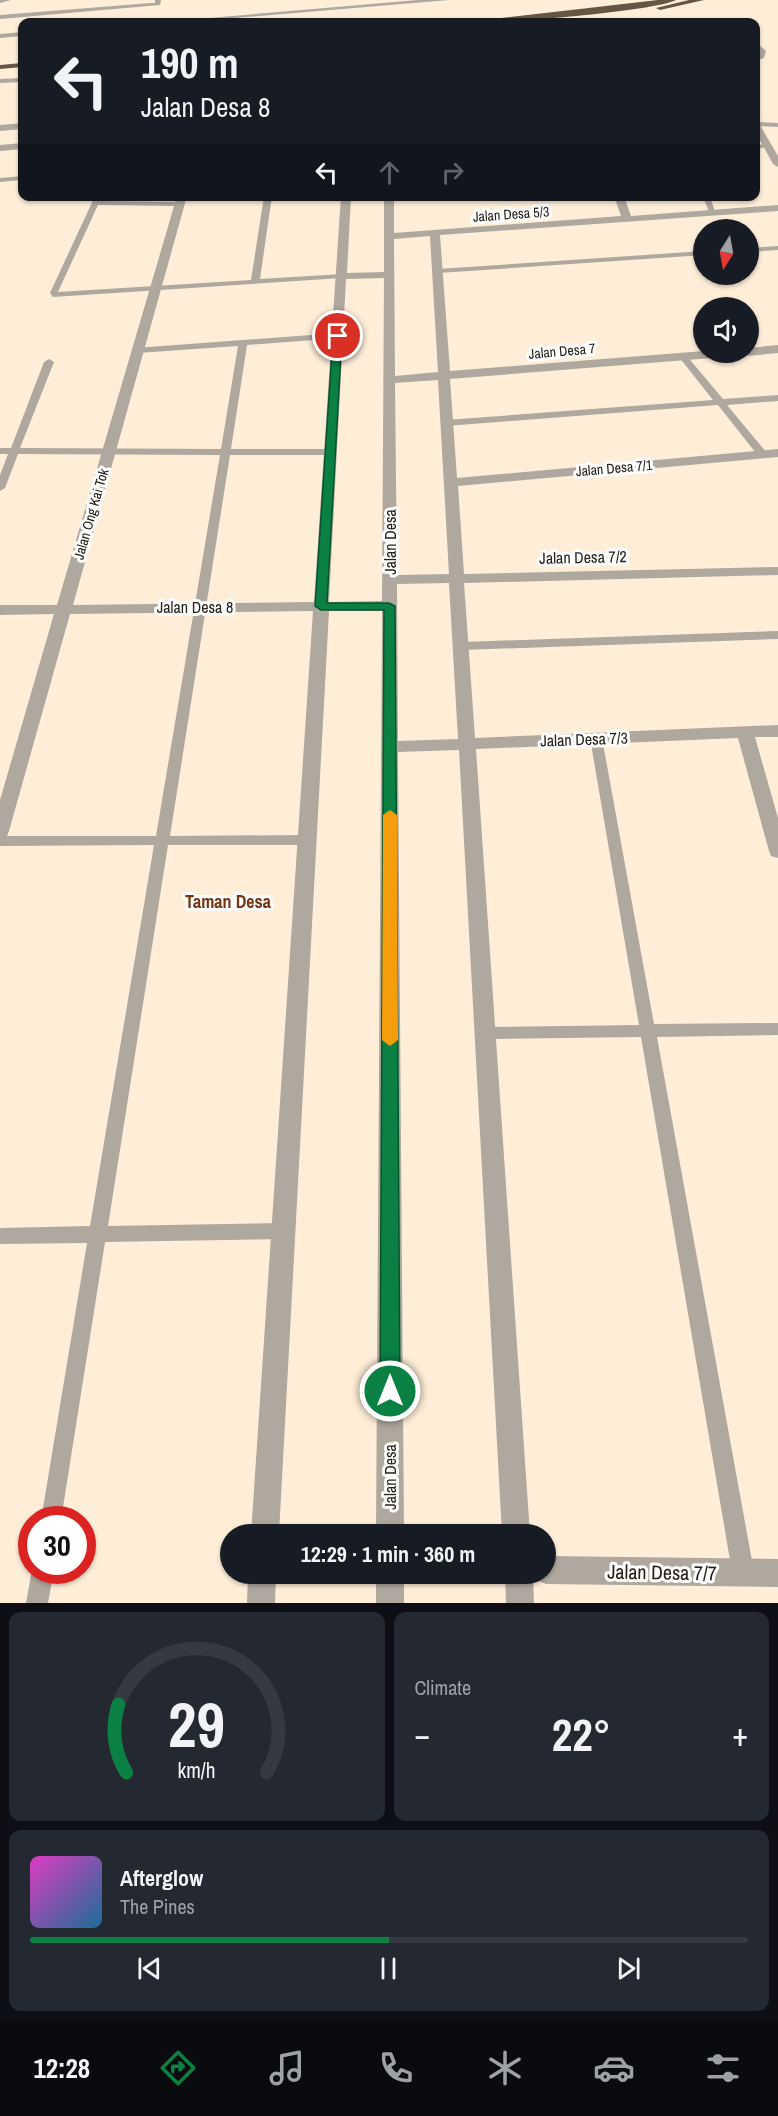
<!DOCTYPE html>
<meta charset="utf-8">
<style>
:root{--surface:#171b24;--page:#242831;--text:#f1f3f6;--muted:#9ea1a6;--line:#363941;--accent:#0b8043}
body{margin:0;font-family:"Archivo Narrow",sans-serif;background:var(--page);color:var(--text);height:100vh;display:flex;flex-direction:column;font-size:22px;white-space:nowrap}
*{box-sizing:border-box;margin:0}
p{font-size:20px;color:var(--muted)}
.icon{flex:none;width:33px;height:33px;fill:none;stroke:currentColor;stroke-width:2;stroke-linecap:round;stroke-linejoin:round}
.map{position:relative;height:1603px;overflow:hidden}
.sheet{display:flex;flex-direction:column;gap:9px;padding:9px;background:#0d0f14;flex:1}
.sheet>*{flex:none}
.guide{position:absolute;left:18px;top:18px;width:742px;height:183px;border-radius:12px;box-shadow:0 2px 4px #0004;background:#171b24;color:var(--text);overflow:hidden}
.needle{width:39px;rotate:191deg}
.controls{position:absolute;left:693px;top:219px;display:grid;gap:12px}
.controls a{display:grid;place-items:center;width:66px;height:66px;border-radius:50%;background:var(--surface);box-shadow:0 2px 4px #0004;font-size:30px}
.speed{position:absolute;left:18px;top:1506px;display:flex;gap:12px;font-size:30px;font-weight:700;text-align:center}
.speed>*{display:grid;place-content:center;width:78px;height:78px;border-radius:50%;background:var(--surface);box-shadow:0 2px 4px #0004;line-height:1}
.speed .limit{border:9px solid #d22;background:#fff;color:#111}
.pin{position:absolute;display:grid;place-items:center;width:51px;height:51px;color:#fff;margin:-26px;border:3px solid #fff;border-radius:50%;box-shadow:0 2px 6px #0007}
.me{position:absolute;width:66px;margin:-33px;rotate:0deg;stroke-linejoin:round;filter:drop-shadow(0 0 4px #0008)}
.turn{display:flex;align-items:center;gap:21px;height:126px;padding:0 24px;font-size:27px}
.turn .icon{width:78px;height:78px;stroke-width:2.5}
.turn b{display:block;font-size:42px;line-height:51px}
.lanes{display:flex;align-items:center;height:57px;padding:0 24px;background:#0003;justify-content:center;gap:30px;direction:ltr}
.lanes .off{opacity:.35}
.big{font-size:45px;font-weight:700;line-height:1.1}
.sheet .widget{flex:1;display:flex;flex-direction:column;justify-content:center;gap:9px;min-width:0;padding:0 21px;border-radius:12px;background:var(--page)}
.sheet .dial{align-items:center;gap:0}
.dial svg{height:156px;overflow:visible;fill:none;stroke:var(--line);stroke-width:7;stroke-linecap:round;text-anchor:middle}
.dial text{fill:var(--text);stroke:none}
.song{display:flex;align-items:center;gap:18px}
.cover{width:72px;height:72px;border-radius:9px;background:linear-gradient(135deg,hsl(310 70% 55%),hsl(200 70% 35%))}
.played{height:6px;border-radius:3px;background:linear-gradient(90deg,var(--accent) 50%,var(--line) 50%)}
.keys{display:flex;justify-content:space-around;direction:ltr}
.heat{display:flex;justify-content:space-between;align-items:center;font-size:33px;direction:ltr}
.sheet .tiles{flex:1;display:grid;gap:9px;grid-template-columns:1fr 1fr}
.widget:last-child{grid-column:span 2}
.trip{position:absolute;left:220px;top:1524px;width:336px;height:60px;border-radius:30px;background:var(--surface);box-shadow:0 2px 4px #0004;font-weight:700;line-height:60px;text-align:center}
.tabs{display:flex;height:96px;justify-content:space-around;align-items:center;background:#090b0e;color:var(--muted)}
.tabs .icon{width:42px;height:42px}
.tabs .current{color:var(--accent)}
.tabs b{font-size:27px;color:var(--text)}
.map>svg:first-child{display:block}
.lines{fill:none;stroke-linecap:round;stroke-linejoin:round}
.lane{fill:#afa89f;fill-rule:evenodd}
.street{fill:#afa89f;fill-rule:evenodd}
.highway{fill:#645644;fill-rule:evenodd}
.route{fill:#0b8043;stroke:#07532c;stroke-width:1.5}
.slow{fill:#f59e0b}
.labels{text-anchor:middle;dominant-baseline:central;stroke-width:6;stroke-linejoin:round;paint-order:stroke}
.far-street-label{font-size:14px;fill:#262018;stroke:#fefefe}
.street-label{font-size:16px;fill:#262018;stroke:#fefefe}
.neighbourhood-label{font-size:18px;font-weight:bold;fill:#753611;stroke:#fefefe}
.near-street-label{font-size:20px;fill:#262018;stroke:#fefefe}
</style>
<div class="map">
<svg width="778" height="1603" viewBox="0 0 778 1603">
<rect width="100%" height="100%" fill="#feeed8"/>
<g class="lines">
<g class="lane">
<polygon points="155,0 161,0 160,5 0,19 0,15 151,3 155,3"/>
<polygon points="756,122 778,123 778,127 756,126"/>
<polygon points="756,145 768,144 771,146 756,149"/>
<polygon points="22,176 22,180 0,182 0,178"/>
<polygon points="95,196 102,196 100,201 180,202 184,204 180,206 98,205 58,292 251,280 264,196 272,196 260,279 342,274 346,276 342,278 53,297 50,293"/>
<polygon points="703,196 710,196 716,215 710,215"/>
<polygon points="778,246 778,250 748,252 748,248"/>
<polygon points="704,251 704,255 438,273 434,271 438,269"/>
<polygon points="338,333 342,336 341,338 247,345 231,449 330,449 335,452 330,455 230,455 170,836 307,835 314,840 307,845 168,845 108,1226 283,1223 289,1225 292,1231 289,1237 283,1239 105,1242 61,1520 41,1520 87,1243 0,1244 0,1228 90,1226 154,845 0,846 0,836 156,836 220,455 18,454 5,488 0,491 0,475 8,454 0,454 0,448 11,448 44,362 49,359 54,362 20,448 221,449 238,346 138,353 135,352 135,348"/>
<polygon points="683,354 686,355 723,399 778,395 778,401 727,405 767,453 767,457 759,457 718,405 446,426 441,423 446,420 713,400 679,357"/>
<polygon points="778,631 778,639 462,650 456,646 462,642"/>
<polygon points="596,734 602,738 654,1024 778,1023 778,1035 657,1037 754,1572 751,1580 743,1583 735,1580 732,1572 641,1037 486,1039 480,1037 478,1033 480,1029 486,1027 639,1025 590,738"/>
<polygon points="32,1570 54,1570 48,1603 26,1603"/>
</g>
<g class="street">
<polygon points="0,0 11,0 0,3"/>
<polygon points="418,0 449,0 188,22 162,22"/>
<polygon points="693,20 726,20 730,22 690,22"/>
<polygon points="22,32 22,36 0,38 0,34"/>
<polygon points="756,42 766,51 764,58 756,61"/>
<polygon points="22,78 22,82 0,83 0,79"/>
<polygon points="756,122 760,125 778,156 778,167 773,164 756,133"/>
<polygon points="22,123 22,129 0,131 0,125"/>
<polygon points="22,143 22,149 0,151 0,145"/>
<path d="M177 196H187L73 605 314 602 341 196H351L347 273 384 272V196H394V233L621 216 614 196H624L631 216 778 205V211L440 235 450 371 704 351 748 352V348L778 345V353L748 356 742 353 737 356 450 379 457 478 778 449V457L458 486 464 574 778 567V575L464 583 475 738 778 725V737H755L778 818V858L771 856 769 851 738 738 476 749 530 1534H502L459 750 398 752 404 1534H376L382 611H329L279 1534H251L313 611 70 614 9 831 7 836 0 837V800L54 614 0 615V605H57ZM430 236 438 372 395 376 394 239ZM384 278 382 601 329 602 346 279ZM438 380 449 574 397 575 395 383ZM449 583 458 739 398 741 397 584Z"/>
<polygon points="546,1556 778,1559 778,1587 546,1584 536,1580 533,1574 546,1574"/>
<polygon points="248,1574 276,1574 275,1603 247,1603"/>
<rect x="376" y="1574" width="28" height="29"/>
<polygon points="505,1574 533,1574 534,1603 506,1603"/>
</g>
<g class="highway">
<path d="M658 0H676C656 11 493 25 466 22Z"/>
<polygon points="689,0 704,0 660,10 656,8"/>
<polygon points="22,63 22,67 0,69 0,65"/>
</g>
</g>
<polygon class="route" points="338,333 342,336 327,603 389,603 395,606 400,1391 397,1398 390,1401 383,1398 380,1391 384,610 321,610 315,606 333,336"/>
<polygon class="slow" points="390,810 397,815 398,1040 390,1046 382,1040 383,815"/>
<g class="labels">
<g class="far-street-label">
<text transform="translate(511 214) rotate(-4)">Jalan Desa 5/3</text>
<text transform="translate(562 351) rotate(-5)">Jalan Desa 7</text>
<text transform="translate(614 468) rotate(-5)">Jalan Desa 7/1</text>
<text transform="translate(91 514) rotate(-74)">Jalan Ong Kai Tok</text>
</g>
<g class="street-label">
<text transform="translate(390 542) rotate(-90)">Jalan Desa</text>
<text transform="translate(583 557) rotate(-1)">Jalan Desa 7/2</text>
<text x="195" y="607">Jalan Desa 8</text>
<text transform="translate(584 739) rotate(-2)">Jalan Desa 7/3</text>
<text transform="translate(390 1477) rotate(-90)">Jalan Desa</text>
</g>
<g class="neighbourhood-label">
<text x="228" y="901">Taman Desa</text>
</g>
<g class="near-street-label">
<text transform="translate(662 1572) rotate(1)">Jalan Desa 7/7</text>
</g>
</g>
</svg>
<div class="controls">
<a><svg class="needle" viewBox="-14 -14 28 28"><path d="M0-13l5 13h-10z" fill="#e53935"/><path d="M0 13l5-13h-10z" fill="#9ea1a6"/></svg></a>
<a><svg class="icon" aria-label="sound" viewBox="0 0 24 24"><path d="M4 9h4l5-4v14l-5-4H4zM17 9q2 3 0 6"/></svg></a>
</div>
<div class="speed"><div class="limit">30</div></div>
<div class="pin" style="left:338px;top:336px;background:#d93025"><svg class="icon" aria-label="arrive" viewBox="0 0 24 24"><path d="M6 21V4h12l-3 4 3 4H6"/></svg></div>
<svg class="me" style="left:390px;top:1391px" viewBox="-20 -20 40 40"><circle r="17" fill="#0b8043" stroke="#fff" stroke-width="3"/><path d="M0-11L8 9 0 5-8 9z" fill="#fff"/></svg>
<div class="trip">12:29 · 1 min · 360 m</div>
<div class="guide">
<div class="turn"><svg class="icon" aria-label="left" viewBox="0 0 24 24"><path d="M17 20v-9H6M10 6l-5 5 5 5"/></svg><div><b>190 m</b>Jalan Desa 8</div></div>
<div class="lanes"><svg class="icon" aria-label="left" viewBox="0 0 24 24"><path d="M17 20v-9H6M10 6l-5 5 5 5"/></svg><svg class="icon off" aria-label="ahead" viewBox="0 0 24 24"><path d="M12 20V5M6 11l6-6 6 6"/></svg><svg class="icon off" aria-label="right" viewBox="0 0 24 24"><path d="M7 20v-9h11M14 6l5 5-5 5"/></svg></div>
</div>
</div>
<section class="sheet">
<div class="tiles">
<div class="widget dial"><svg viewBox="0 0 100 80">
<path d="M14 69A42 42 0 1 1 86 69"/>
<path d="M14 69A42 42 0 0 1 10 34" stroke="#0b8043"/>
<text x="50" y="56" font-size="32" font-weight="700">29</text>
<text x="50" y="72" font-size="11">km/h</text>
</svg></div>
<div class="widget"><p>Climate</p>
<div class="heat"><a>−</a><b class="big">22°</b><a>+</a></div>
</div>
<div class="widget">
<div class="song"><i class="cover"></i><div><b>Afterglow</b><p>The Pines</p></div></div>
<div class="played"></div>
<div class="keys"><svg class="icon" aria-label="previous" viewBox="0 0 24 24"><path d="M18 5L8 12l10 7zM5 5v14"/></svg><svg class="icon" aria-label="pause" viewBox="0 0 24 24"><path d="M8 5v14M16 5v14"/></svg><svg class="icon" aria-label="next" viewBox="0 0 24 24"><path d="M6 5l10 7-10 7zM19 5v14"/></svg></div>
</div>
</div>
</section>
<nav class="tabs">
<b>12:28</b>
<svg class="icon current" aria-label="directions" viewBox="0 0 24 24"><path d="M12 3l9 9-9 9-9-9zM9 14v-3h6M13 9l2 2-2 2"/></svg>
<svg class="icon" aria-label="music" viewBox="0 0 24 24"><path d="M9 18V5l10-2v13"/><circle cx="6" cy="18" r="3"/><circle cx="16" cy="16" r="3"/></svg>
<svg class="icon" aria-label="phone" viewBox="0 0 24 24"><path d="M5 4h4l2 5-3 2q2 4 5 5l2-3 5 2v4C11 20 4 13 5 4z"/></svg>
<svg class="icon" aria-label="climate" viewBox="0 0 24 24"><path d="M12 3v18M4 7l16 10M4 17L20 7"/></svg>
<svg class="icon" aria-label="car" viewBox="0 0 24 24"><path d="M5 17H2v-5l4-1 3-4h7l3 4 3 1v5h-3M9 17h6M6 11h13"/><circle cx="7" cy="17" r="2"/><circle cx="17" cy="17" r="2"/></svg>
<svg class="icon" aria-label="filters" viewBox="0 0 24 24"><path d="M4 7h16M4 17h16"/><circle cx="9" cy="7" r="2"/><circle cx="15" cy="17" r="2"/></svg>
</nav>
